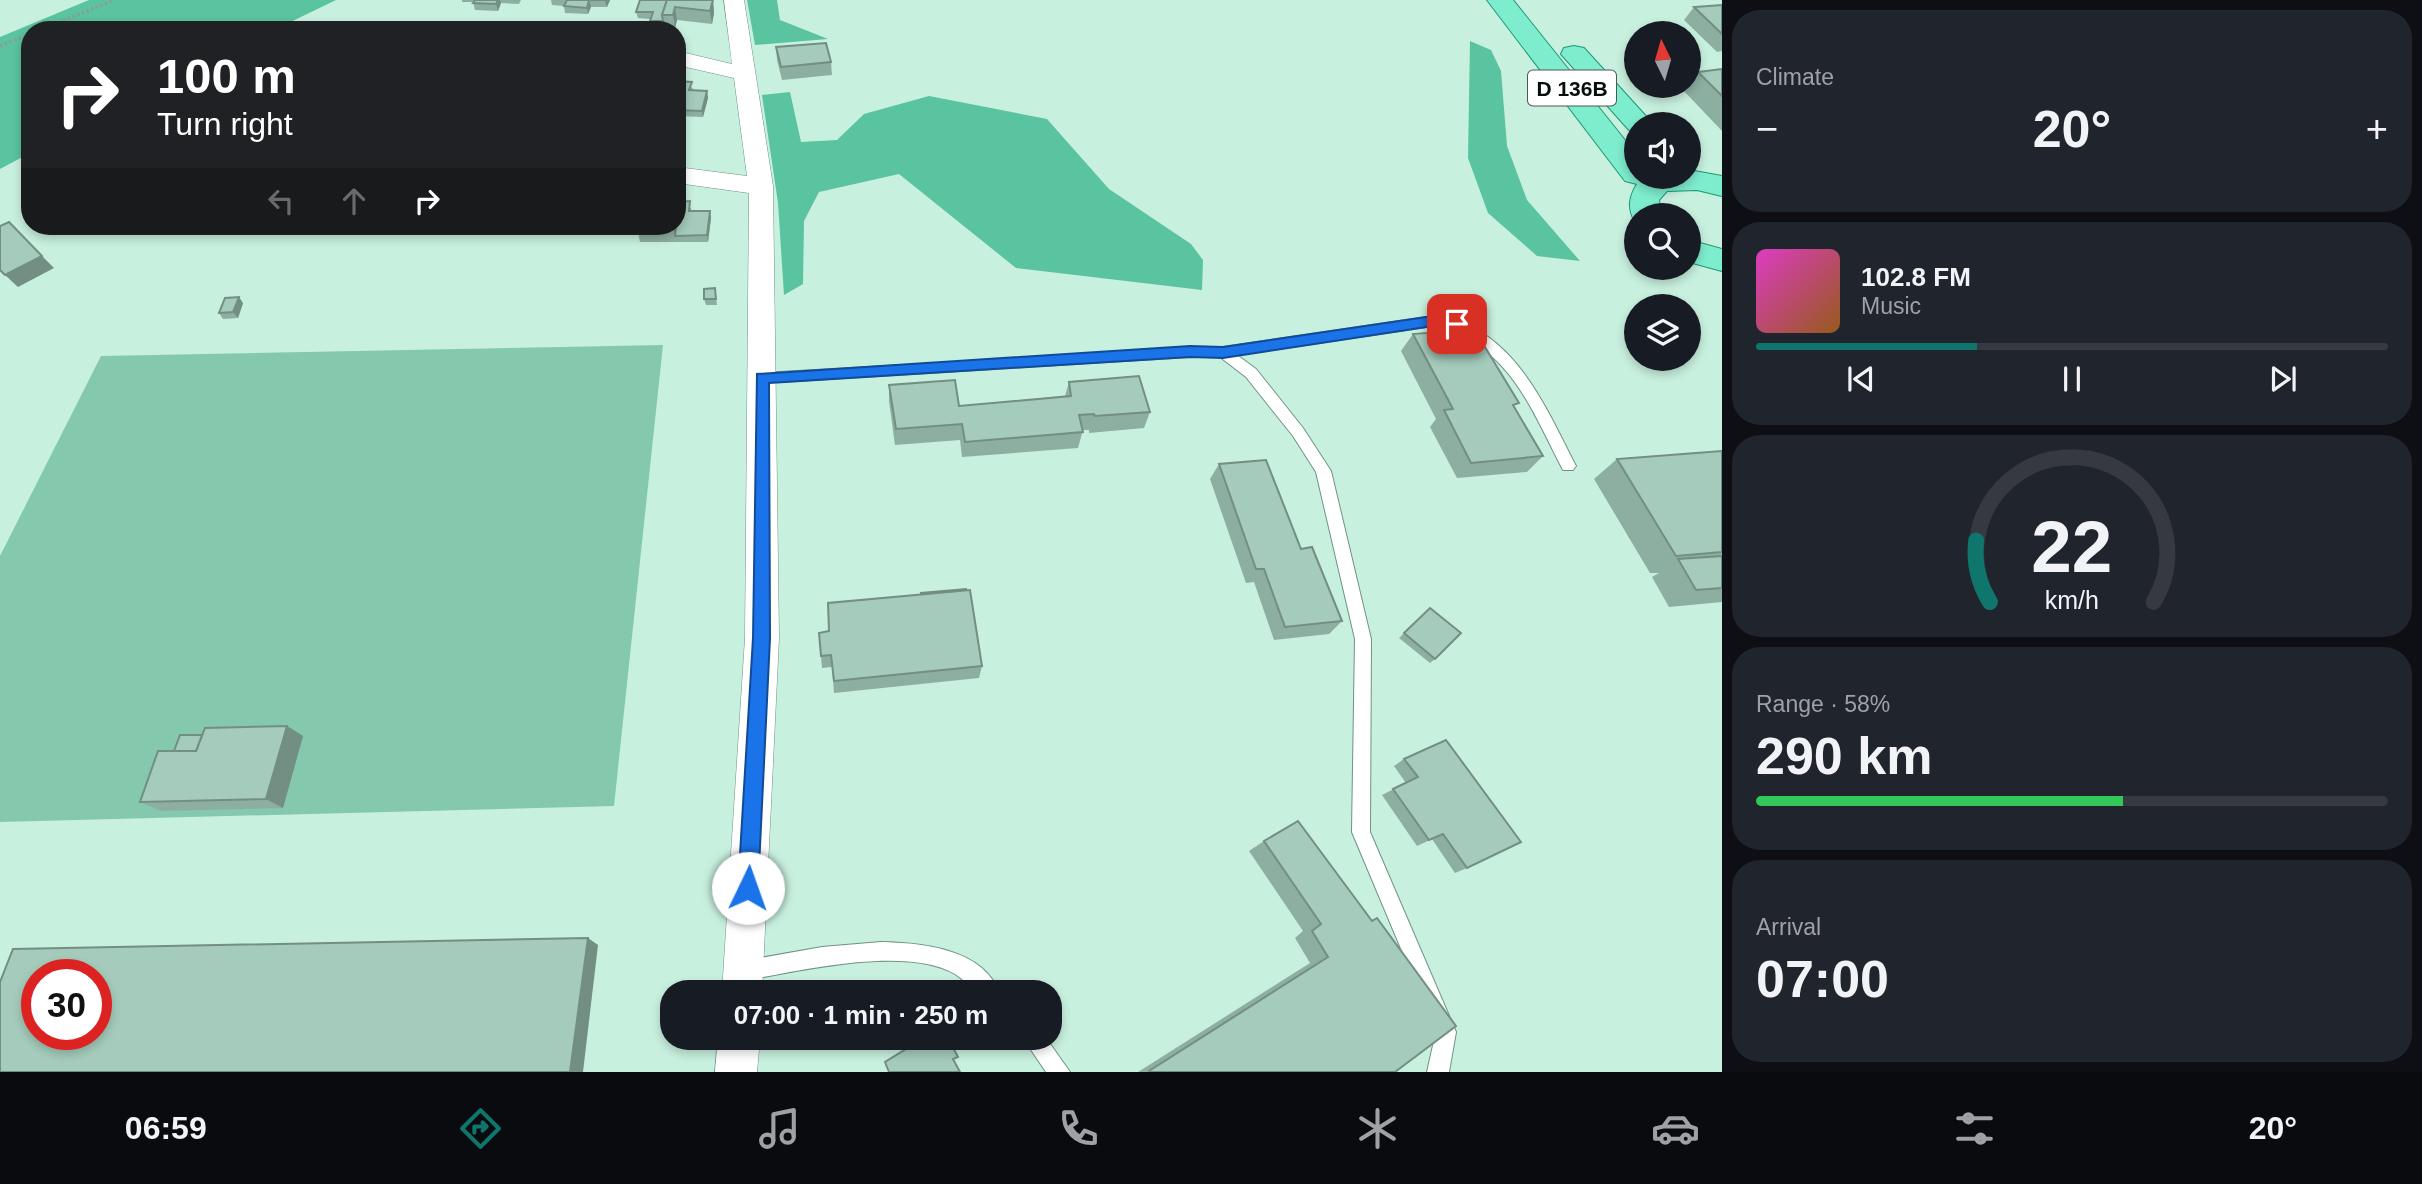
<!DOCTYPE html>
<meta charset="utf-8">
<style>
:root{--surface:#171b24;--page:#20242c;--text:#f1f3f6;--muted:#9ea1a6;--line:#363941;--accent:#0f766e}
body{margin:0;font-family:Helvetica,sans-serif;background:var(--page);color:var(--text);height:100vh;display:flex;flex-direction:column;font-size:26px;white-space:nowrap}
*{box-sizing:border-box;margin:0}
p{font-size:23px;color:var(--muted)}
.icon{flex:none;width:38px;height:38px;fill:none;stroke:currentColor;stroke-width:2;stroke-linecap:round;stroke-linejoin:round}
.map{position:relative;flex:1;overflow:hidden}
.sheet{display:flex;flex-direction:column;gap:10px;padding:10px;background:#0d0f14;width:700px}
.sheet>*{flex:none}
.guide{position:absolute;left:21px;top:21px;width:665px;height:214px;border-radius:28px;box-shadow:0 4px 10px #0003;background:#202124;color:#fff;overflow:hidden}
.needle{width:46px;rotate:355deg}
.tools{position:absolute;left:1624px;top:21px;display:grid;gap:14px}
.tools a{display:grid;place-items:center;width:77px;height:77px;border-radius:50%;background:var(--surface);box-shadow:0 4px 10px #0003;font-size:35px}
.speed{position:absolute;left:21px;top:959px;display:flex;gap:14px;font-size:35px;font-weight:700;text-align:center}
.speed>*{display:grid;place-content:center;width:91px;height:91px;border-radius:50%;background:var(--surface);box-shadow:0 4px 10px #0003;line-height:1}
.speed .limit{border:10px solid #d22;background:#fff;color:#111}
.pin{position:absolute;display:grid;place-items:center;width:60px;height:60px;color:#fff;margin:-30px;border-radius:14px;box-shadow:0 4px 10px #0006}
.me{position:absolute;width:77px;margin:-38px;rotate:3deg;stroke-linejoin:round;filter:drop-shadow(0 0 5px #0008)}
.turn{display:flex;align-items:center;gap:24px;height:147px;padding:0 21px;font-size:32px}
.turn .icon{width:91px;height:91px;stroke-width:2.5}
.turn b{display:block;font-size:49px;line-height:60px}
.lanes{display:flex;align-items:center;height:66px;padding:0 21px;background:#0003;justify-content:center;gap:35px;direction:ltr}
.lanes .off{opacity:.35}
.big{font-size:52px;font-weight:600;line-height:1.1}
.sheet .card{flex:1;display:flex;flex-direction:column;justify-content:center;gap:10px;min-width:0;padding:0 24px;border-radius:28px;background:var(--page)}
.sheet .dial{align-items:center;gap:0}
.dial svg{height:182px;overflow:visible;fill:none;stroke:var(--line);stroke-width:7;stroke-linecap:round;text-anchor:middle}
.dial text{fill:var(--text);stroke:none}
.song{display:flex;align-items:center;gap:21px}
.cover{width:84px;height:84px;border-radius:10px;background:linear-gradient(135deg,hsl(310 70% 55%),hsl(30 70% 35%))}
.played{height:7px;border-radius:4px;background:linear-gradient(90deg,var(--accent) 35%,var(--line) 35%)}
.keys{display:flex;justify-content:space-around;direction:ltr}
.heat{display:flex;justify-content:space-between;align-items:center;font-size:38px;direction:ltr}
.charge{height:10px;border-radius:5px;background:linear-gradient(90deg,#34c759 58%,var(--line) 0)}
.trip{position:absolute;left:660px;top:980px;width:402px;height:70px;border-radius:28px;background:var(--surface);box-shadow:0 4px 10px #0003;font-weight:600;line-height:70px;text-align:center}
.dock{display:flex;height:112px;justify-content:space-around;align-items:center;background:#090b0e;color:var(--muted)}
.dock .icon{width:49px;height:49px}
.dock .selected{color:var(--accent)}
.dock b{font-size:32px;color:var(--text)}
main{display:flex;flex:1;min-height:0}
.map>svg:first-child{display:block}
.green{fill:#84c8ad}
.forest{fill:#5ac39f}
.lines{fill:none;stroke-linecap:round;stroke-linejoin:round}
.service-casing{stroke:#6e9384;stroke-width:2}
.minor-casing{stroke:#6e9384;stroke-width:1}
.primary-casing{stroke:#1b9875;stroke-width:2}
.path{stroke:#83a295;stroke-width:3.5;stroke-dasharray:2.5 2.5;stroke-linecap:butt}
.service{fill:#fff;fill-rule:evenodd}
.minor{fill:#fff;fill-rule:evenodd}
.primary{fill:#7eedce;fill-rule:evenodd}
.wall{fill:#8dafa1}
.shaded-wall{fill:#738e83}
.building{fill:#a4cbbb;stroke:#738e83;stroke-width:2;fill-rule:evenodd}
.route{fill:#1a73e8;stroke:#114b97;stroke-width:2}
.labels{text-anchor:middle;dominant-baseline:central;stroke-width:6;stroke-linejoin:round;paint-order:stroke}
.shield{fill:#fff;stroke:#4f5754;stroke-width:2}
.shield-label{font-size:21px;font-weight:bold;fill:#030f0a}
</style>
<main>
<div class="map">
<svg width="1722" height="1072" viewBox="0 0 1722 1072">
<rect width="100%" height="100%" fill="#c8f0df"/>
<polygon class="green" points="663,345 614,806 0,822 0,556 101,356"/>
<g class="forest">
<polygon points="89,0 336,0 274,30 30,30 30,153 0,169 0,37"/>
<polygon points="747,0 777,0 780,20 828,39 755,45"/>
<polygon points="1470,41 1491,50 1501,71 1507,146 1527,200 1580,261 1537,256 1488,213 1468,158"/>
<polygon points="790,92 801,142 837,140 864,114 929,96 1047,119 1109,189 1191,244 1203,260 1202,290 1016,268 899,174 819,192 804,221 803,284 784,295 778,203 762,95"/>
</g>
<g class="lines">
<defs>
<g id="service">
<path d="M1433 316C1443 318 1455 320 1465 324 1522 348 1549 414 1576 466L1573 470H1563C1530 407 1509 344 1433 326L1237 355 1256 369 1303 428 1331 471 1371 639 1370 832 1456 1032 1449 1072H1427L1436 1032 1352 832 1355 639 1316 472 1293 436 1246 377 1220 357H1190L762 383 755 378 762 373 1223 347Z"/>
<path d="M881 942C921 943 982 948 999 992H975C969 986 963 979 955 974 906 945 797 971 743 981L736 978 733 971 736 964 743 961 822 947Z"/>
<polygon points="1023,1038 1046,1038 1070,1072 1046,1072"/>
</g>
<g id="minor">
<polygon points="724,0 744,0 773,186 779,638 762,992 722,992 745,638 749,193 677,183 677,167 747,176 734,78 677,65 677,51 732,64"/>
<polygon points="389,24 423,25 426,30 378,30 381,25"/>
<polygon points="718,1038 760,1038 757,1072 715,1072"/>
</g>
<g id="primary">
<path d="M1487 0H1513L1636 154V177H1689V170L1722 176V196L1697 190 1667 191 1659 200 1661 215H1636L1635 222C1627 208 1629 197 1637 184L1625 181Z"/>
<polygon points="1574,46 1584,48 1653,124 1636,124 1636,132 1629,130 1561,54 1564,48"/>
<polygon points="1689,240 1722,249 1722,271 1689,262"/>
</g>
</defs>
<use href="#service" class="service-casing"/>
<use href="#minor" class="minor-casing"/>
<use href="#primary" class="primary-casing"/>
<g class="path">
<polyline points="40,30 114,0"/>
<polyline points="0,46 30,34"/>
</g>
<use href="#service" class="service"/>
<use href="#minor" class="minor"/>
<use href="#primary" class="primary"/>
</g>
<g class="wall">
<polygon points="462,0 521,0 519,4 501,3 498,11 475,10 473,2 462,2"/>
<polygon points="551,0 610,0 607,7 591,7 588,14 565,13 564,6 552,5"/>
<polygon points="713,0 714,13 712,24 677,20 675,28 651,27 651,19 638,18 636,12"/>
<polygon points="1722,5 1722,51 1717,52 1684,20 1694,7"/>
<polygon points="776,47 831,62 832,75 782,80 777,60"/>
<polygon points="1722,69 1722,131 1683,90 1686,86 1689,86 1689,83 1698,72"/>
<polygon points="677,81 693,88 692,91 707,91 708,98 703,117 677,116"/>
<polygon points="678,196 679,202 691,208 691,211 710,211 711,218 708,242 640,242 638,232 573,233 571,226 677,226"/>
<polygon points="317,226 334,226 332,231 321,231"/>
<polygon points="715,288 717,305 706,305 704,299"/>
<polygon points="243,303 238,318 223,319 219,313"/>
<polygon points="1413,334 1515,408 1543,456 1527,472 1457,478 1430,427 1436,419 1401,351"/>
<polygon points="1069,382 1150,412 1144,428 1089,433 1089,430 1083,430 1078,448 962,457 960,440 895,445 889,401 889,385 959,406 1065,396"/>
<polygon points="1722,451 1722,602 1669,607 1652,577 1659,573 1650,573 1594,479 1617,459"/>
<polygon points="1219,464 1301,549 1342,621 1329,634 1274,640 1254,582 1246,583 1210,479"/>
<polygon points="921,595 982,666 979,678 834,693 832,667 822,668 819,633 829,631"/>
<polygon points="1430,608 1435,659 1430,663 1399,638"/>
<polygon points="287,726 303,736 283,808 161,811 140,802 174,751 202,735"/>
<polygon points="1446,740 1467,868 1455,873 1432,839 1417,846 1382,795 1406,783 1394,766 1404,759"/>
<polygon points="1264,841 1371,920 1377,918 1395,1072 1138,1072 1310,963 1295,938 1303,931 1249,851"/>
</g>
<g class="shaded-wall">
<polygon points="498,0 500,0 501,3 498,11 496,4"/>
<polygon points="589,0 591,7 588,14 587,8"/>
<polygon points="606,0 610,0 607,7 605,1"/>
<polygon points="708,0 713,0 714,13 712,24"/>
<polygon points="675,7 677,20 675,28 673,15"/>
<polygon points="707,91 708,98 703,117 702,111"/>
<polygon points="678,196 681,208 677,236 675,236 674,229 674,226 677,226"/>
<polygon points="710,211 711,218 708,242 707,235"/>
<polygon points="42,256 54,268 18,287 5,275"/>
<polygon points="239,297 243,303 238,318 233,312"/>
<polygon points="287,726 303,736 283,808 266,799"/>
<polygon points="588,938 598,945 583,1072 570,1072"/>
</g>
<g class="building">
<polygon points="475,0 498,0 496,4 473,3"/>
<polygon points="567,0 606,0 589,0 587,8 564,6"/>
<polygon points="640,0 667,0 662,15 663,21 650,21 653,12 636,12"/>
<polygon points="667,0 713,0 710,11 675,7 673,15 662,15"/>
<polygon points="1722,5 1722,34 1694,7"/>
<polygon points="826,43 831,62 781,67 776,47"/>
<polygon points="1722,69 1722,96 1698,72"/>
<polygon points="677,81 692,82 689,90 707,91 702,111 677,110"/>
<polygon points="690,201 689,211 710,211 707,235 675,236 676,226 677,226 679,202"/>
<polygon points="9,222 42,256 5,275 0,270 0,226"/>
<polygon points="638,226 674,226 674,229 637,230"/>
<polygon points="715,288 716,299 704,299 704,289"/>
<polygon points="239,297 233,312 219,313 225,298"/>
<polygon points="1474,329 1519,403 1513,405 1543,456 1471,463 1444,410 1453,409 1413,334"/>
<polygon points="1139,376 1150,412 1095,416 1094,414 1079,415 1083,432 965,442 962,424 896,429 889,385 955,380 959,406 1071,396 1069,382"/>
<polygon points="1722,451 1722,552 1676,556 1617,459"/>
<polygon points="1266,460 1301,549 1312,547 1342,621 1285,627 1264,569 1256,569 1219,464"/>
<polygon points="1722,556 1722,588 1696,590 1678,559"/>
<polygon points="966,589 966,591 921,595 921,593"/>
<polygon points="970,590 982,666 834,681 831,655 821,656 819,633 829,631 828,603"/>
<polygon points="1430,608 1461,633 1435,659 1404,633"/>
<polygon points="287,726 266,799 140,802 158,751 196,751 205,728"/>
<polygon points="180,735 202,735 196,751 174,751"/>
<polygon points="1446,740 1521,842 1467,868 1443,834 1429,840 1393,789 1418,777 1404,759"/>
<polygon points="1298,821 1372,921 1377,918 1456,1026 1395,1072 1149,1072 1149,1071 1328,957 1312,931 1321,924 1264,841"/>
<path d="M588 938 570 1072H0V982L13 949ZM37 975H96V1034H37Z"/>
<polygon points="924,1038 948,1038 958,1057 953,1059 960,1072 889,1072 885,1062"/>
</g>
<polygon class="route" points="1433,316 1457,318 1463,324 1457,329 1433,326 1223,358 1190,357 769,383 770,638 758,888 755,895 748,898 741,895 738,888 753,638 757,374 1190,346 1223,347"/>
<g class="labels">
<rect class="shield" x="1528" y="70.5" width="88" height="35" rx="5"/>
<g class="shield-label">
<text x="1572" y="88">D 136B</text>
</g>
</g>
</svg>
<div class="tools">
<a><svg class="needle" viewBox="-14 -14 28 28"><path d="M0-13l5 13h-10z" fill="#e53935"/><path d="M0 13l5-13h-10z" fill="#9ea1a6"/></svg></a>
<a><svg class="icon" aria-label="sound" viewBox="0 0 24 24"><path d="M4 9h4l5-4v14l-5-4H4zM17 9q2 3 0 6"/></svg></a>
<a><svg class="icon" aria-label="search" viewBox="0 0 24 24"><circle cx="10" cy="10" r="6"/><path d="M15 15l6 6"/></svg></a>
<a><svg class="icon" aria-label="layers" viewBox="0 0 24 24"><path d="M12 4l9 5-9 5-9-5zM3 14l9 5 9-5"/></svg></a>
</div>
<div class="speed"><div class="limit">30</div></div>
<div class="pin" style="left:1457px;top:324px;background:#d93025"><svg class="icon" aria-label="arrive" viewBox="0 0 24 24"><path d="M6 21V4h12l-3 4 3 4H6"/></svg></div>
<svg class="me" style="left:748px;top:888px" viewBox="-20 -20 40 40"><circle r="19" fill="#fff"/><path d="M0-13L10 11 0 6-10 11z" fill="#1a73e8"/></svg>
<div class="trip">07:00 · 1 min · 250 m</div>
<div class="guide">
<div class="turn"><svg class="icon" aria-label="right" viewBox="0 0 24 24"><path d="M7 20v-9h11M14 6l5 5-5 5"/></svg><div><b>100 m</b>Turn right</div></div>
<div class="lanes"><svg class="icon off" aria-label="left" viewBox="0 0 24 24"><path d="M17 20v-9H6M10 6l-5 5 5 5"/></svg><svg class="icon off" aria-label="ahead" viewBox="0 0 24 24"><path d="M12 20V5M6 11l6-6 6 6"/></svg><svg class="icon" aria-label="right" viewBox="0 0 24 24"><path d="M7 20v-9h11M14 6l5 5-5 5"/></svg></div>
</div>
</div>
<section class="sheet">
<div class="card"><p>Climate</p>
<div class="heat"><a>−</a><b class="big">20°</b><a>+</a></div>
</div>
<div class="card">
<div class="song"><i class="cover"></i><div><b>102.8 FM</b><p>Music</p></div></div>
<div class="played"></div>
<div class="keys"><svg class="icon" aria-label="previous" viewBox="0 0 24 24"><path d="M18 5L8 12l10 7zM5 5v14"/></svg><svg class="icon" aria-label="pause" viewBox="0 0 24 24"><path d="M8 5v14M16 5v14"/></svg><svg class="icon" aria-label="next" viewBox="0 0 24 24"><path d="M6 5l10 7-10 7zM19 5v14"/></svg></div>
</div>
<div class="card dial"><svg viewBox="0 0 100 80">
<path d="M14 69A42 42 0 1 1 86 69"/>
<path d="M14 69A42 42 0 0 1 8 42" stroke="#0f766e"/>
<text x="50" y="56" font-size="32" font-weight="700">22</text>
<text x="50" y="72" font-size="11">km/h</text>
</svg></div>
<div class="card"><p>Range · 58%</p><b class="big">290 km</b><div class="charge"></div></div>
<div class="card"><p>Arrival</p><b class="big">07:00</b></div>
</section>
</main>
<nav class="dock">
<b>06:59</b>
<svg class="icon selected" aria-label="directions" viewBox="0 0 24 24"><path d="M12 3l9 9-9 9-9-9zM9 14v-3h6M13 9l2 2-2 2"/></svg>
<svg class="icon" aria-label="music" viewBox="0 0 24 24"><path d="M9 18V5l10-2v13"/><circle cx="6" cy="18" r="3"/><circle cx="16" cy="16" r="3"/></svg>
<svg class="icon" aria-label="phone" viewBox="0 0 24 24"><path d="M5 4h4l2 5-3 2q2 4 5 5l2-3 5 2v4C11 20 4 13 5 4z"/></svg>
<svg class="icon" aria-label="climate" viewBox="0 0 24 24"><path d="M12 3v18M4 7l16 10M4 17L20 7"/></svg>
<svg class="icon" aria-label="car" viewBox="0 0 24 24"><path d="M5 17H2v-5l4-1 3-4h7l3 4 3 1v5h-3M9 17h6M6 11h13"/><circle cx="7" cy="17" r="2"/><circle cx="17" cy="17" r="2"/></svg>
<svg class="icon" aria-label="filters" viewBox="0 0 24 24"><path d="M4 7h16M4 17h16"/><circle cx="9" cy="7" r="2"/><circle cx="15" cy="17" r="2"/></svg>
<b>20°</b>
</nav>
